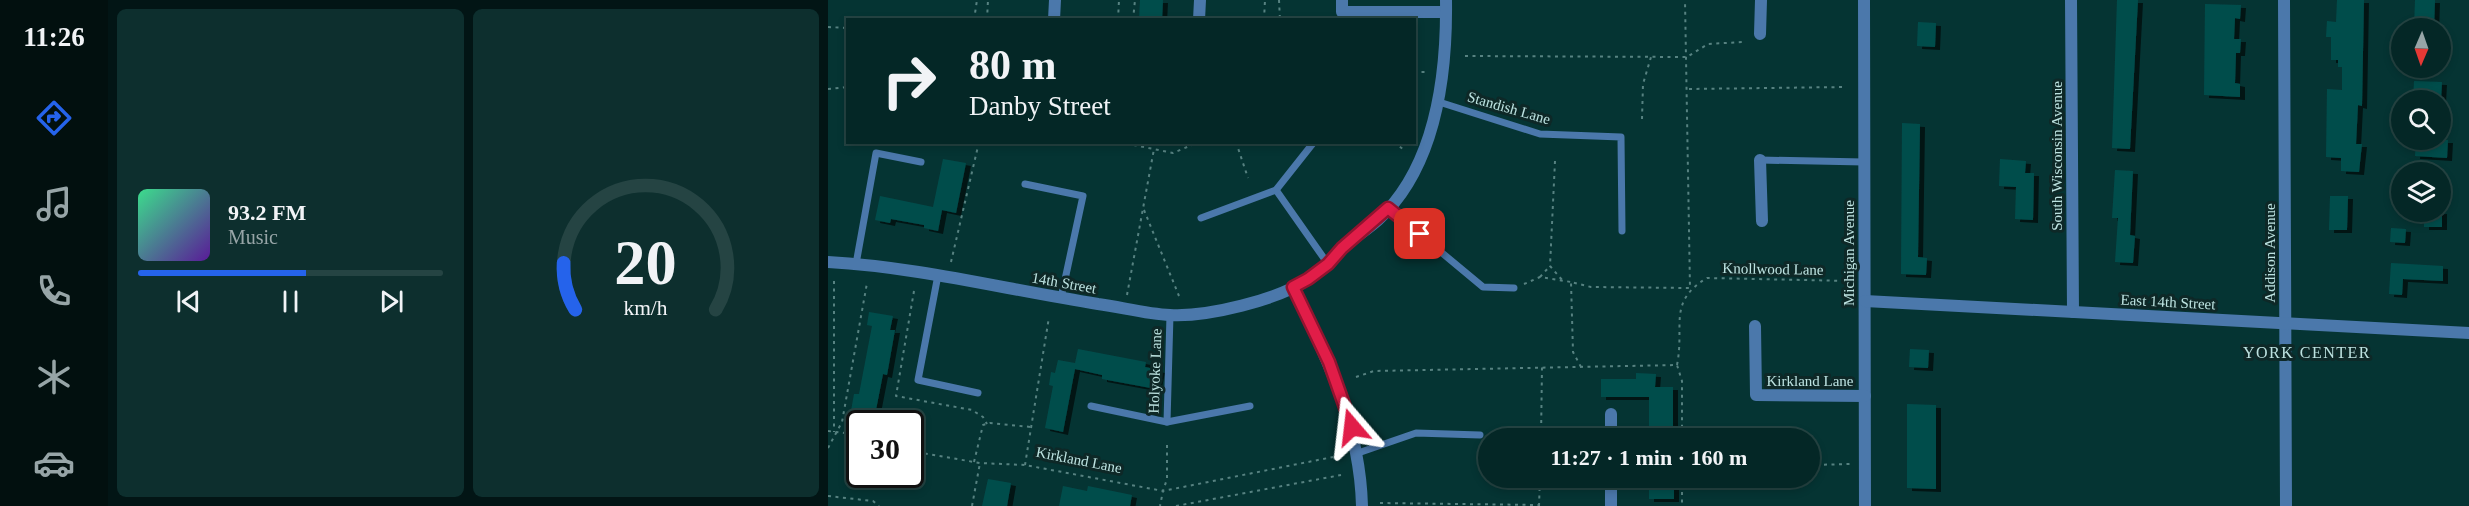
<!DOCTYPE html>
<meta charset="utf-8">
<style>
:root{--surface:#042726;--page:#0d2f2e;--text:#f1f3f6;--muted:#97a5a7;--line:#254443;--accent:#2563eb}
body{margin:0;font-family:Georgia,serif;background:var(--page);color:var(--text);height:100vh;display:flex;flex-direction:column;font-size:22px;white-space:nowrap}
*{box-sizing:border-box;margin:0}
p{font-size:20px;color:var(--muted)}
.icon{flex:none;width:33px;height:33px;fill:none;stroke:currentColor;stroke-width:2;stroke-linecap:round;stroke-linejoin:round}
.map{position:relative;flex:1;overflow:hidden}
.details{display:flex;flex-direction:column;gap:9px;padding:9px;background:#021515;width:720px}
.details>*{flex:none}
.banner{position:absolute;left:18px;top:18px;width:570px;height:126px;border-radius:0px;box-shadow:0 3px 9px #0003,0 0 0 2px var(--line);background:#042726;color:var(--text);overflow:hidden}
.needle{width:39px;rotate:182deg}
.controls{position:absolute;left:1563px;top:18px;display:grid;gap:12px}
.controls a{display:grid;place-items:center;width:60px;height:60px;border-radius:50%;background:var(--surface);box-shadow:0 3px 9px #0003,0 0 0 2px var(--line);font-size:30px}
.speed{position:absolute;left:18px;top:410px;display:flex;gap:12px;font-size:30px;font-weight:700;text-align:center}
.speed>*{display:grid;place-content:center;width:78px;height:78px;border-radius:50%;background:var(--surface);box-shadow:0 3px 9px #0003,0 0 0 2px var(--line);line-height:1}
.speed .limit{border:3px solid #111;border-radius:9px;background:#fff;color:#111}
.pin{position:absolute;display:grid;place-items:center;width:51px;height:51px;color:#fff;margin:-26px;border-radius:12px;box-shadow:0 3px 9px #0006}
.me{position:absolute;width:66px;margin:-33px;rotate:343deg;stroke-linejoin:round;filter:drop-shadow(0 0 4px #0008)}
.turn{display:flex;align-items:center;gap:21px;height:126px;padding:0 24px;font-size:27px}
.turn .icon{width:78px;height:78px;stroke-width:2.5}
.turn b{display:block;font-size:42px;line-height:51px}
.details .card{flex:1;display:flex;flex-direction:column;justify-content:center;gap:9px;min-width:0;padding:0 21px;border-radius:9px;background:var(--page)}
.details .dial{align-items:center;gap:0}
.dial svg{height:156px;overflow:visible;fill:none;stroke:var(--line);stroke-width:7;stroke-linecap:round;text-anchor:middle}
.dial text{fill:var(--text);stroke:none}
.song{display:flex;align-items:center;gap:18px}
.cover{width:72px;height:72px;border-radius:9px;background:linear-gradient(135deg,hsl(150 70% 55%),hsl(270 70% 35%))}
.played{height:6px;border-radius:3px;background:linear-gradient(90deg,var(--accent) 55%,var(--line) 55%)}
.keys{display:flex;justify-content:space-around;direction:ltr}
.details .tiles{flex:1;display:grid;gap:9px;grid-template-columns:repeat(2,1fr)}
.trip{position:absolute;left:650px;top:428px;width:342px;height:60px;border-radius:30px;background:var(--surface);box-shadow:0 3px 9px #0003,0 0 0 2px var(--line);font-weight:700;line-height:60px;text-align:center}
main{display:flex;flex:1;min-height:0}
.tabs{display:flex;flex-direction:column;width:108px;justify-content:space-around;align-items:center;background:#02100f;color:var(--muted)}
.tabs .icon{width:42px;height:42px}
.tabs .on{color:var(--accent)}
.tabs b{font-size:27px;color:var(--text)}
.map>svg:first-child{display:block}
.building{fill:#054d4c;filter:url(#shadow)}
.lines{fill:none;stroke-linecap:round;stroke-linejoin:round}
.path{stroke:#578281;stroke-width:2;stroke-dasharray:3 4.5;stroke-linecap:butt}
.lane{stroke:#4b78ab;stroke-width:7}
.street{stroke:#4b78ab;stroke-width:12}
.route-casing{stroke:#92132f;stroke-width:15}
.route{stroke:#e11d48;stroke-width:10}
.labels{text-anchor:middle;dominant-baseline:central;stroke-width:6;stroke-linejoin:round;paint-order:stroke}
.street-label{font-size:15px;fill:#bde3e1;stroke:#0e2827}
.neighbourhood-label{font-size:16px;letter-spacing:1.5px;fill:#bde3e1;stroke:#0e2827}
</style>
<main>
<nav class="tabs">
<b>11:26</b>
<svg class="icon on" aria-label="directions" viewBox="0 0 24 24"><path d="M12 3l9 9-9 9-9-9zM9 14v-3h6M13 9l2 2-2 2"/></svg>
<svg class="icon" aria-label="music" viewBox="0 0 24 24"><path d="M9 18V5l10-2v13"/><circle cx="6" cy="18" r="3"/><circle cx="16" cy="16" r="3"/></svg>
<svg class="icon" aria-label="phone" viewBox="0 0 24 24"><path d="M5 4h4l2 5-3 2q2 4 5 5l2-3 5 2v4C11 20 4 13 5 4z"/></svg>
<svg class="icon" aria-label="climate" viewBox="0 0 24 24"><path d="M12 3v18M4 7l16 10M4 17L20 7"/></svg>
<svg class="icon" aria-label="car" viewBox="0 0 24 24"><path d="M5 17H2v-5l4-1 3-4h7l3 4 3 1v5h-3M9 17h6M6 11h13"/><circle cx="7" cy="17" r="2"/><circle cx="17" cy="17" r="2"/></svg>
</nav>
<section class="details">
<div class="tiles">
<div class="card">
<div class="song"><i class="cover"></i><div><b>93.2 FM</b><p>Music</p></div></div>
<div class="played"></div>
<div class="keys"><svg class="icon" aria-label="previous" viewBox="0 0 24 24"><path d="M18 5L8 12l10 7zM5 5v14"/></svg><svg class="icon" aria-label="pause" viewBox="0 0 24 24"><path d="M8 5v14M16 5v14"/></svg><svg class="icon" aria-label="next" viewBox="0 0 24 24"><path d="M6 5l10 7-10 7zM19 5v14"/></svg></div>
</div>
<div class="card dial"><svg viewBox="0 0 100 80">
<path d="M14 69A42 42 0 1 1 86 69"/>
<path d="M14 69A42 42 0 0 1 8 45" stroke="#2563eb"/>
<text x="50" y="56" font-size="32" font-weight="700">20</text>
<text x="50" y="72" font-size="11">km/h</text>
</svg></div>
</div>
</section>
<div class="map">
<svg width="1641" height="506" viewBox="0 0 1641 506">
<defs>
<filter id="shadow"><feDropShadow dx="5" dy="3" stdDeviation="0" flood-color="#0009"/></filter>
</defs>
<rect width="100%" height="100%" fill="#053433"/>
<g class="building">
<polygon points="312,0 335,0 334,20 311,20"/>
<polygon points="1289,0 1310,0 1302,149 1284,148"/>
<polygon points="1509,0 1536,0 1534,106 1530,105 1528,144 1534,144 1531,172 1513,171 1513,158 1498,157 1499,89 1514,90 1514,67 1510,67 1510,60 1503,60 1503,37 1498,37 1499,21 1508,22"/>
<polygon points="1587,0 1607,0 1606,28 1586,28"/>
<polygon points="1377,4 1413,5 1412,19 1407,18 1406,39 1413,39 1412,53 1408,53 1407,83 1412,84 1412,97 1376,95"/>
<polygon points="1090,22 1108,23 1107,47 1089,46"/>
<polygon points="1586,81 1614,82 1613,100 1585,100"/>
<polygon points="1074,123 1092,124 1090,257 1099,258 1098,275 1073,274"/>
<polygon points="1588,140 1620,140 1619,158 1587,156"/>
<polygon points="115,159 138,163 128,213 114,210 110,231 96,228 96,225 63,219 62,223 47,220 52,196 105,207"/>
<polygon points="1172,159 1198,161 1197,173 1206,173 1205,220 1187,219 1188,187 1171,186"/>
<polygon points="1287,170 1305,171 1302,235 1307,236 1305,263 1287,262 1290,218 1284,218"/>
<polygon points="1502,196 1520,196 1519,230 1501,230"/>
<polygon points="1614,211 1614,227 1596,227 1596,212"/>
<polygon points="1563,228 1578,229 1577,243 1562,242"/>
<polygon points="1563,263 1615,266 1615,281 1575,279 1574,295 1561,294"/>
<polygon points="41,312 65,316 62,330 67,330 59,375 55,374 47,415 23,411 26,394 31,394 44,326 39,325"/>
<polygon points="250,349 318,362 317,367 332,370 328,389 274,379 274,375 247,369 235,432 217,428 225,386 221,385 223,372 227,373 230,360 247,363"/>
<polygon points="1082,349 1101,350 1100,368 1081,367"/>
<polygon points="808,373 828,374 827,387 845,387 845,431 839,431 839,438 821,438 821,397 773,397 773,379 808,379"/>
<polygon points="1079,404 1108,405 1108,489 1079,488"/>
<polygon points="821,477 840,477 840,485 846,485 846,499 821,499"/>
<polygon points="160,479 183,483 179,506 154,506"/>
<polygon points="235,486 259,491 260,486 304,495 302,506 231,506"/>
</g>
<g class="lines">
<g class="path">
<polyline points="451,0 452,20"/>
<polyline points="146,20 149,0"/>
<polyline points="159,20 160,0"/>
<polyline points="290,20 291,0"/>
<polyline points="305,20 307,0"/>
<polyline points="436,20 437,0"/>
<polyline points="0,27 20,28"/>
<polyline points="637,56 859,57 880,44 915,42"/>
<polyline points="586,72 601,72"/>
<polyline points="0,89 20,87"/>
<polyline points="861,89 1017,87"/>
<polyline points="814,119 815,84 823,57"/>
<polyline points="291,142 345,153 371,142"/>
<polyline points="408,142 420,178"/>
<polyline points="566,142 576,150"/>
<polyline points="727,161 722,266 735,281"/>
<polyline points="316,210 351,296"/>
<polyline points="123,262 151,142"/>
<polyline points="712,277 722,266"/>
<polyline points="6,281 6,432"/>
<polyline points="696,284 712,277 743,282"/>
<polyline points="86,291 68,396 144,410 155,417 159,424"/>
<polyline points="299,295 326,149"/>
<path d="M849 365C857 325 839 302 879 278L1024 281"/>
<polyline points="753,367 745,352 743,282 763,287 862,288 857,0"/>
<polyline points="528,377 546,371 849,365 854,381 854,438"/>
<polyline points="0,431 32,435"/>
<polyline points="713,438 714,367"/>
<polyline points="339,445 339,479 335,491 510,456"/>
<polyline points="0,448 14,422 39,283"/>
<polyline points="82,451 152,463 197,465 335,491 332,506"/>
<polyline points="146,462 155,425 162,423 203,427"/>
<polyline points="197,465 221,317"/>
<polyline points="981,465 1023,464"/>
<polyline points="854,477 854,506"/>
<polyline points="0,496 45,501 51,506"/>
<polyline points="552,503 711,505"/>
<polyline points="144,506 152,463"/>
<polyline points="348,506 513,475"/>
<polyline points="711,506 712,477"/>
</g>
<g class="lane">
<polyline points="611,102 712,134 793,137 794,231"/>
<polyline points="932,160 1036,162"/>
<polyline points="197,184 255,196 233,298"/>
<polyline points="448,190 500,264"/>
<polyline points="560,208 655,287 686,288"/>
<polyline points="373,218 448,190 486,142"/>
<polyline points="28,264 48,153 93,162"/>
<polyline points="110,275 90,380 150,393"/>
<polyline points="263,406 339,422 422,406"/>
<polyline points="339,422 342,315"/>
<polyline points="530,453 588,433 652,435"/>
</g>
<g class="street">
<polyline points="514,0 514,12 618,12"/>
<polyline points="1036,0 1037,506"/>
<polyline points="1243,0 1245,312"/>
<polyline points="1456,0 1458,506"/>
<polyline points="226,20 227,0"/>
<polyline points="371,20 372,0"/>
<polyline points="932,34 933,0"/>
<polyline points="932,160 934,221"/>
<path d="M0 262C91 267 180 290 270 304 293 307 318 314 342 315 380 317 449 300 481 279 497 269 507 253 521 242 531 235 541 228 550 220 609 166 619 74 618 0"/>
<path d="M465 287C499 358 532 426 534 506"/>
<polyline points="1037,301 1641,333"/>
<polyline points="927,326 928,395 1037,396"/>
<polyline points="783,438 783,414"/>
<polyline points="783,506 783,477"/>
</g>
</g>
<g class="lines">
<defs>
<polyline id="route" points="524,427 501,362 465,287 480,279 500,264 514,248 560,208 592,234"/>
</defs>
<use href="#route" class="route-casing"/>
<use href="#route" class="route"/>
</g>
<g class="labels">
<g class="street-label">
<text transform="translate(681 108) rotate(16)">Standish Lane</text>
<text transform="translate(1229 156) rotate(-90)">South Wisconsin Avenue</text>
<text transform="translate(1021 253) rotate(-90)">Michigan Avenue</text>
<text transform="translate(1442 253) rotate(-90)">Addison Avenue</text>
<text transform="translate(945 269) rotate(1)">Knollwood Lane</text>
<text transform="translate(236 283) rotate(10)">14th Street</text>
<text transform="translate(1340 302) rotate(3)">East 14th Street</text>
<text transform="translate(327 371) rotate(-88)">Holyoke Lane</text>
<text x="982" y="381">Kirkland Lane</text>
<text transform="translate(251 460) rotate(11)">Kirkland Lane</text>
</g>
<g class="neighbourhood-label">
<text x="1479" y="352">YORK CENTER</text>
</g>
</g>
</svg>
<div class="controls">
<a><svg class="needle" viewBox="-14 -14 28 28"><path d="M0-13l5 13h-10z" fill="#e53935"/><path d="M0 13l5-13h-10z" fill="#97a5a7"/></svg></a>
<a><svg class="icon" aria-label="search" viewBox="0 0 24 24"><circle cx="10" cy="10" r="6"/><path d="M15 15l6 6"/></svg></a>
<a><svg class="icon" aria-label="layers" viewBox="0 0 24 24"><path d="M12 4l9 5-9 5-9-5zM3 14l9 5 9-5"/></svg></a>
</div>
<div class="speed"><div class="limit">30</div></div>
<div class="pin" style="left:592px;top:234px;background:#d93025"><svg class="icon" aria-label="arrive" viewBox="0 0 24 24"><path d="M6 21V4h12l-3 4 3 4H6"/></svg></div>
<svg class="me" style="left:524px;top:427px" viewBox="-20 -20 40 40"><path d="M0-17L14 15 0 8-14 15z" fill="#e11d48" stroke="#fff" stroke-width="4"/></svg>
<div class="trip">11:27 · 1 min · 160 m</div>
<div class="banner">
<div class="turn"><svg class="icon" aria-label="right" viewBox="0 0 24 24"><path d="M7 20v-9h11M14 6l5 5-5 5"/></svg><div><b>80 m</b>Danby Street</div></div>
</div>
</div>
</main>
